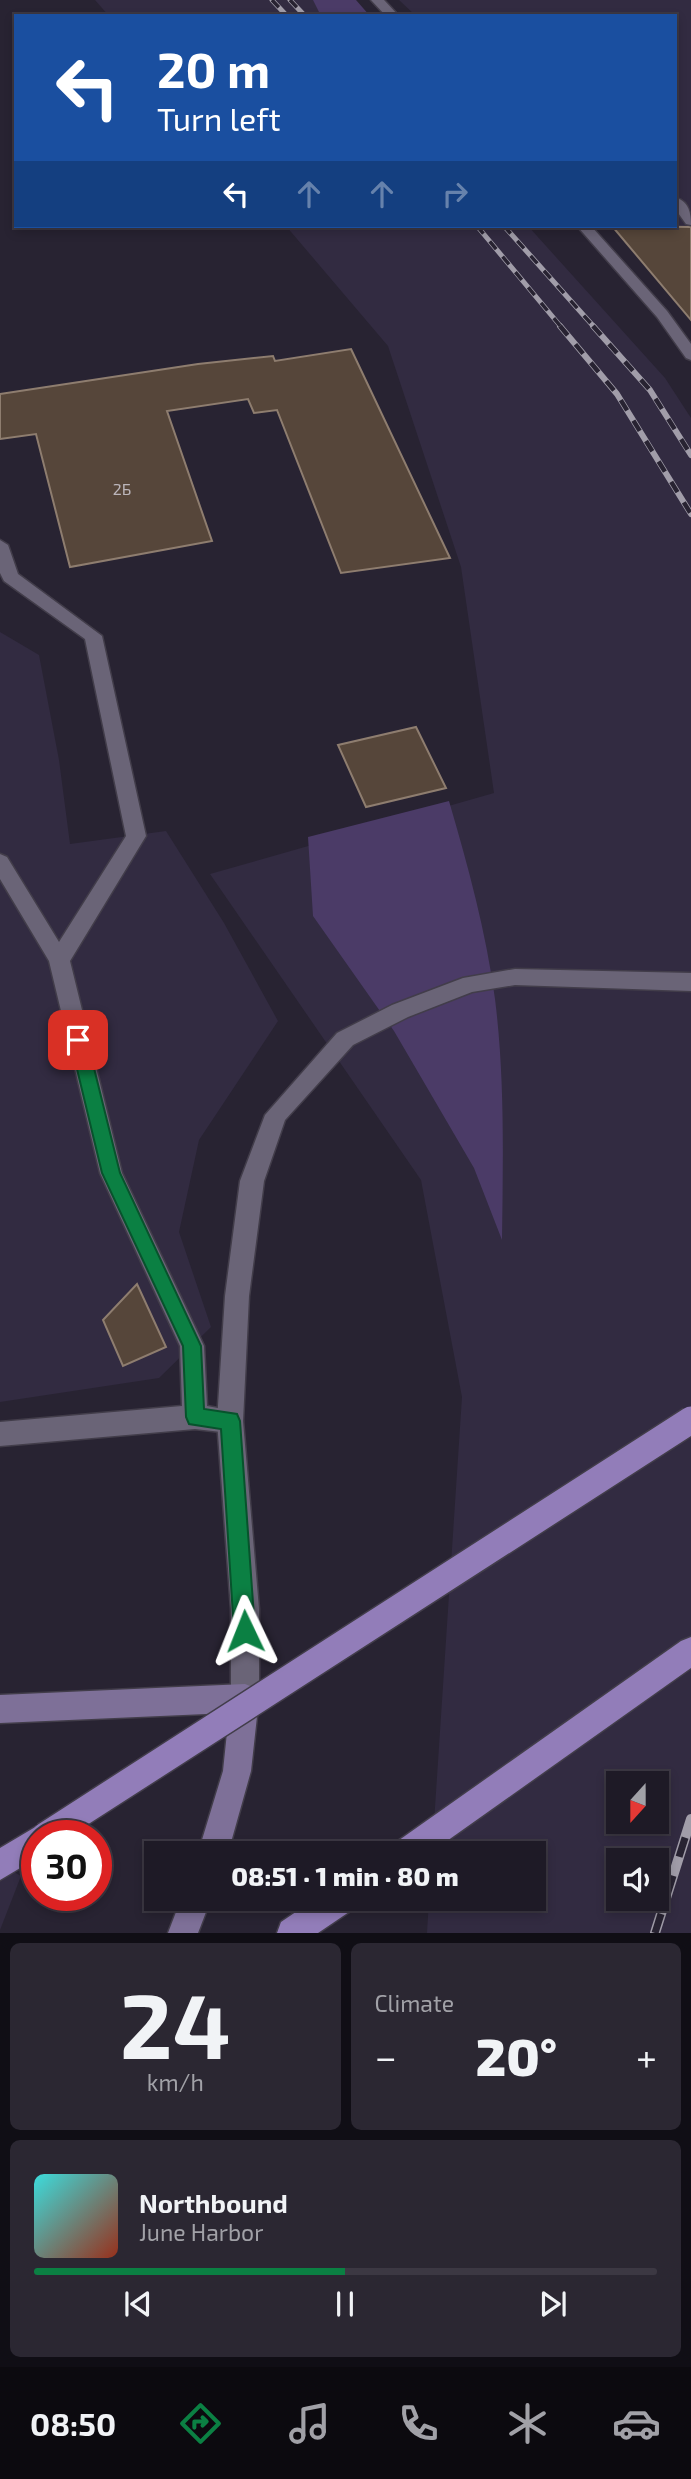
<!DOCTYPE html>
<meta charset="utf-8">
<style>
:root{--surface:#1e1a26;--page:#2b2732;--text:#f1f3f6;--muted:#a1a1a7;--line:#3c3843;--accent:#0b8043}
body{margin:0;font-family:"Exo 2",sans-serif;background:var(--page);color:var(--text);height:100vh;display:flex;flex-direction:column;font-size:26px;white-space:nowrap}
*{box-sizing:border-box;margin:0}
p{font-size:23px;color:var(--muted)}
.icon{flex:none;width:38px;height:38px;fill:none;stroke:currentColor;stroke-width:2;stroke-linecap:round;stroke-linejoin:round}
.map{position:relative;height:1933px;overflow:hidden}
.side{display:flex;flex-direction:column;gap:10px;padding:10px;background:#100e15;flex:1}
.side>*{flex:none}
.guide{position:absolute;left:14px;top:14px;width:663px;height:214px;border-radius:0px;box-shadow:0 4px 10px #0003,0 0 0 2px var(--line);background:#1a4fa0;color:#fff;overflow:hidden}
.needle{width:46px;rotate:201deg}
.buttons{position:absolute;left:606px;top:1771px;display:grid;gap:14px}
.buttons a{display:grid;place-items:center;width:63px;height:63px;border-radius:0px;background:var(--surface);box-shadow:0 4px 10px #0003,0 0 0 2px var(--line);font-size:35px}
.speed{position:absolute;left:21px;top:1820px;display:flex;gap:14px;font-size:35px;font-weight:700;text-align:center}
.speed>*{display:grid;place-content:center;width:91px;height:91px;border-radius:50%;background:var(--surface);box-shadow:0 4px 10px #0003,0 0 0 2px var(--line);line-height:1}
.speed .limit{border:10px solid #d22;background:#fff;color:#111}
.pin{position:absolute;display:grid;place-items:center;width:60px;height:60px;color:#fff;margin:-30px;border-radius:14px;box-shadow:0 4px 10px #0006}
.me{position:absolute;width:77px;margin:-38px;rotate:358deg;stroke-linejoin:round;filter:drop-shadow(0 0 5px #0008)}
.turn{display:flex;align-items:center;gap:24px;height:147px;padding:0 28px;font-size:32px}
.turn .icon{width:91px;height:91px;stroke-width:2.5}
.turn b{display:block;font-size:49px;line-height:60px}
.lanes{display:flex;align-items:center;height:66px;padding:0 28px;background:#0003;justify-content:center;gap:35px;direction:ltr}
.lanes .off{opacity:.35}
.big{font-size:52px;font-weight:800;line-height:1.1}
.side .card{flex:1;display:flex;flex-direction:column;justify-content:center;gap:10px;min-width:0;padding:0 24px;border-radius:10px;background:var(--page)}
.side .dial{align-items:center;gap:0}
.dial b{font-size:91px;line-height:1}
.song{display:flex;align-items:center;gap:21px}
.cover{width:84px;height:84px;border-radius:10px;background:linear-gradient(135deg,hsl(180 70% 55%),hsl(10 70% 35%))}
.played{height:7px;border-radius:4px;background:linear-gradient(90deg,var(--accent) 50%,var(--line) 50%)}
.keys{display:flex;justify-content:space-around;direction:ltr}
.heat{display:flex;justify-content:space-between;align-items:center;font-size:38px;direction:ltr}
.side .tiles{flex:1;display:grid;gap:10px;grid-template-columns:1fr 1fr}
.card:last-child{grid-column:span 2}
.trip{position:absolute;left:144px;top:1841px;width:402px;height:70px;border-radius:0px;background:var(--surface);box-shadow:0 4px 10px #0003,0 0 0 2px var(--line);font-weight:800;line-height:70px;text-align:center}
.tab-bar{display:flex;height:112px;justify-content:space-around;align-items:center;background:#0c0a0f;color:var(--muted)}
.tab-bar .icon{width:49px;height:49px}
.tab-bar .on{color:var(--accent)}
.tab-bar b{font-size:32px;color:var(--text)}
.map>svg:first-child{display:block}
.built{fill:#322b41;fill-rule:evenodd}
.green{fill:#4b3b67}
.building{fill:#56463a;stroke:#8e7d6f;stroke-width:2}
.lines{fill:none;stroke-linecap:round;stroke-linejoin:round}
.lane-casing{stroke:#423d4a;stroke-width:3}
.street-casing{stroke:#423d4a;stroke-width:3}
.secondary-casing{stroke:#423d4a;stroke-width:3}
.primary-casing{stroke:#423d4a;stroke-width:3}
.lane{fill:#6a6477;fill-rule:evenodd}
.street{fill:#6a6477;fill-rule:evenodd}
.secondary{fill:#7e7098;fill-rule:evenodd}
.primary{fill:#927db9;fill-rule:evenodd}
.rail-far2-casing{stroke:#a19da9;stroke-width:5}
.rail-far1-casing{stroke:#a19da9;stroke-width:6}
.rail-casing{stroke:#a19da9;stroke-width:10}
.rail-far2{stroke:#282332;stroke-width:3.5;stroke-dasharray:10;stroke-linecap:butt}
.rail-far1{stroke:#282332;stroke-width:4.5;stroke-dasharray:12;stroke-linecap:butt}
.rail{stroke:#282332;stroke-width:7;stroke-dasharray:20;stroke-linecap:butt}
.primary-bridge-casing{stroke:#423d4a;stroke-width:30;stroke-linecap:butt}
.primary-bridge{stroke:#927db9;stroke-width:27}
.route{fill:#0b8043;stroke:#07532c;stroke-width:2}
.labels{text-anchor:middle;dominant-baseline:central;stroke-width:7;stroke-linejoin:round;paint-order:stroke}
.far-number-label{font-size:16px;fill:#bbb5ba}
</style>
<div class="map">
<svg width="691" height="1933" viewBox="0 0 691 1933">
<rect width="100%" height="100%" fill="#282332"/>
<g class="built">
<polygon points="95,0 317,0 332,16 109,16"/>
<polygon points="399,0 691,0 691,320 612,226 676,226 676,16 416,16"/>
<path d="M286 226H528L665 378 691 418V1933H427L429 1899H534V1853H432L462 1397 421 1180 210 874 494 793 461 567 388 346ZM618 1783H656V1822H618ZM618 1860H656V1899H618Z"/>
<polygon points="0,632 39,655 59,760 70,844 166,831 224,923 278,1021 199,1140 179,1232 211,1327 159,1378 0,1402"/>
<polygon points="0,1864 21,1876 0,1930"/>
</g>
<g class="green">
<polygon points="313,0 356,0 370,16 321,16"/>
<path d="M449 801C468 866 486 932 495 999 505 1079 503 1160 502 1240L474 1168 394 1031 313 916 308 837Z"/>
</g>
<g class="building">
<polygon points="612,226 691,227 691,320"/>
<polygon points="351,349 450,558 341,573 277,410 254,413 248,399 167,411 212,541 70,567 36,434 0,439 0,394 198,364 273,356 275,361"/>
<polygon points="416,727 446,788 366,807 338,745"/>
<polygon points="137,1284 166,1347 123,1366 103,1320"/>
</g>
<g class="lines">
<defs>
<g id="lane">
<path d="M676 198C689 201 691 214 691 225L686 224 676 210Z"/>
<polygon points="0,540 8,545 18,574 102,636 146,836 70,961 122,1173 204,1346 207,1406 239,1412 243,1421 239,1430 230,1433 195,1429 0,1446 0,1422 182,1406 180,1346 100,1173 49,961 0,879 0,854 7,857 59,942 126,836 85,639 4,581 0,573"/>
</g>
<g id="street">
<polygon points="371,0 384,0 399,16 386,16"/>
<polygon points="577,226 591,226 667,311 691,344 691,360 686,358 657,317"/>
<polygon points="515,969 691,973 691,991 515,985 472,992 408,1017 353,1045 285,1120 264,1181 249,1296 243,1421 259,1609 259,1698 255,1708 245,1712 235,1708 231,1698 231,1609 217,1421 225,1296 240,1181 265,1115 337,1033 392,1005 463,978"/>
</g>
<g id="secondary">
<polygon points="245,1684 255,1688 259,1698 251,1771 228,1853 198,1853 223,1771 229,1713 0,1723 0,1695"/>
<polygon points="181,1899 211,1899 198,1933 168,1933"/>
</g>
<g id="primary">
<polygon points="691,1637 691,1668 430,1853 390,1853 395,1843 681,1641"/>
<polygon points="37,1826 47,1831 50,1836 37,1836 37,1858 0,1880 0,1848"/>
<polygon points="315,1899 356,1899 352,1910 318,1933 277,1933 281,1922"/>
</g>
</defs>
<use href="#lane" class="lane-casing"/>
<use href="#street" class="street-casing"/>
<use href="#secondary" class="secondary-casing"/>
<use href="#primary" class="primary-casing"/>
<use href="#lane" class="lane"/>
<use href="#street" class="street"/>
<use href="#secondary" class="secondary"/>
<use href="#primary" class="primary"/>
<defs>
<g id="rail-far2">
<polyline points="272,0 287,16"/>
<polyline points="290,0 305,16"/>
<polyline points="477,226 562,328"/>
<polyline points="504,226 595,328"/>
</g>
<g id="rail-far1">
<polyline points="560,326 617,394 691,514"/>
<polyline points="593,326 650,390 691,455"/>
</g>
<polyline id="rail" points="655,1933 691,1819"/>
</defs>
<use href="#rail-far2" class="rail-far2-casing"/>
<use href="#rail-far1" class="rail-far1-casing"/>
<use href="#rail" class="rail-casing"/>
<use href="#rail-far2" class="rail-far2"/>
<use href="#rail-far1" class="rail-far1"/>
<use href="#rail" class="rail"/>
<defs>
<polyline id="primary-bridge" points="45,1836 691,1420"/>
</defs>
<use href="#primary-bridge" class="primary-bridge-casing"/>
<use href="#primary-bridge" class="primary-bridge"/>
</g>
<polygon class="route" points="78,1033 84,1035 87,1040 120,1173 201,1346 204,1409 237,1414 240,1421 255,1631 252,1638 245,1641 237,1638 234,1631 221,1429 189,1424 186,1417 183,1346 102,1173 70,1040 73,1035"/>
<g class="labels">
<g class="far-number-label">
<text x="122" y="488">2Б</text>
</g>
</g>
</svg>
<div class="buttons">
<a><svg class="needle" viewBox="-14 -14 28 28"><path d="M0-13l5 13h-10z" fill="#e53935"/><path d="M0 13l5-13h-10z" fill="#a1a1a7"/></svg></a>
<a><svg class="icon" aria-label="sound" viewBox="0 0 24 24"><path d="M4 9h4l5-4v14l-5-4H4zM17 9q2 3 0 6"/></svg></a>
</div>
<div class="speed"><div class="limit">30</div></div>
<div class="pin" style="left:78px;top:1040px;background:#d93025"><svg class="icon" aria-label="arrive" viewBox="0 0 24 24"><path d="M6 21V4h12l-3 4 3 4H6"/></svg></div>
<svg class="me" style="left:245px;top:1631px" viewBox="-20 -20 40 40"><path d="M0-17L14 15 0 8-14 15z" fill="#0b8043" stroke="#fff" stroke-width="4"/></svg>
<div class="trip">08:51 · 1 min · 80 m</div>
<div class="guide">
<div class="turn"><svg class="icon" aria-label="left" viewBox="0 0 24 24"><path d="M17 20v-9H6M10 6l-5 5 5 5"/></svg><div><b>20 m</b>Turn left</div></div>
<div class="lanes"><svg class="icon" aria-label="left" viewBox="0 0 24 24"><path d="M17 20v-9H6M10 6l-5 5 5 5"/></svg><svg class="icon off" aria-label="ahead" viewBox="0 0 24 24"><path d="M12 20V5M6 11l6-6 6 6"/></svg><svg class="icon off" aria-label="ahead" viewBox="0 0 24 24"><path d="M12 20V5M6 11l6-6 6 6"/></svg><svg class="icon off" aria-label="right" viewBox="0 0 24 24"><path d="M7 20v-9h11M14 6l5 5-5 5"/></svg></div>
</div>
</div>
<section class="side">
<div class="tiles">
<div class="card dial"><b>24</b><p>km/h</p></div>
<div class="card"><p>Climate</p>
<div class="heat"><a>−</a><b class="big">20°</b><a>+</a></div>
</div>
<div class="card">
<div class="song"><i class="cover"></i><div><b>Northbound</b><p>June Harbor</p></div></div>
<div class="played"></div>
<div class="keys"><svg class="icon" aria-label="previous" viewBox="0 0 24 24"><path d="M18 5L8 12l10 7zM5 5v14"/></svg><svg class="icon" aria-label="pause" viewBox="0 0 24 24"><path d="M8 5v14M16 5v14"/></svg><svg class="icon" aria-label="next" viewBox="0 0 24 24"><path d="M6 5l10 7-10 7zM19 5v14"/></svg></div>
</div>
</div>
</section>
<nav class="tab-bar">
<b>08:50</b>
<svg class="icon on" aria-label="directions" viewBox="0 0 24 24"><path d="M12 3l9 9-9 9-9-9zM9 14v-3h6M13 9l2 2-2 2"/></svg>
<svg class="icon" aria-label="music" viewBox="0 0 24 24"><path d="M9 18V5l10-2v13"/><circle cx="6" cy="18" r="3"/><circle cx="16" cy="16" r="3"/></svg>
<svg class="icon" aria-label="phone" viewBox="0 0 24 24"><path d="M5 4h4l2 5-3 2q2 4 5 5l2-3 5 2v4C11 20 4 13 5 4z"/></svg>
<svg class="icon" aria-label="climate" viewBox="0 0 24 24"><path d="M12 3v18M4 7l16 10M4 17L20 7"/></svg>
<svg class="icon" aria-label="car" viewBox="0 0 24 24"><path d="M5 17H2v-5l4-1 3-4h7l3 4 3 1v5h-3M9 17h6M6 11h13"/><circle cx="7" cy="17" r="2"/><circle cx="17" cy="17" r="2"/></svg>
</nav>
